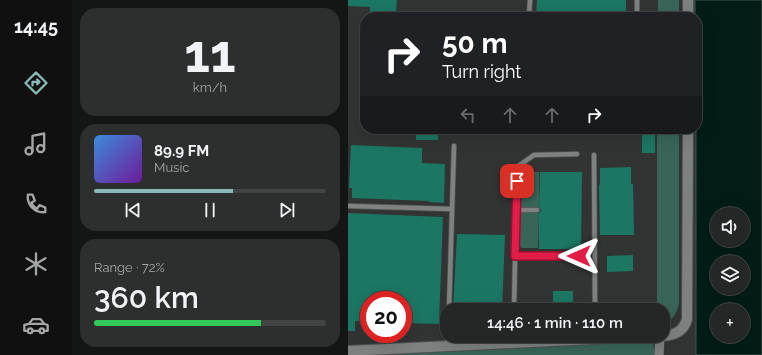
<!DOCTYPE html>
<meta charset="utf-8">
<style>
:root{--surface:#252726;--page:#2d2f2e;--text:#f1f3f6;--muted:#a3a5a7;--line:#424443;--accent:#8bbbb9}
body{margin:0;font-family:Raleway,sans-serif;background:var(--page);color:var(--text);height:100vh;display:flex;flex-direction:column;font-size:15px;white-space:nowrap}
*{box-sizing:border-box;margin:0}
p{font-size:13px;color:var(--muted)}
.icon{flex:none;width:22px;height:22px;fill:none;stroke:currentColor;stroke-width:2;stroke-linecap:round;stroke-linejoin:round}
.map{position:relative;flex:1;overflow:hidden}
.panel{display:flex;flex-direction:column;gap:8px;padding:8px;background:#141515;width:276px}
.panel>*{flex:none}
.banner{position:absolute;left:12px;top:12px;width:342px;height:122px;border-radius:16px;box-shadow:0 4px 16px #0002,0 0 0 1px var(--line);background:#202124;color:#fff;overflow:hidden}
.tools{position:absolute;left:362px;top:207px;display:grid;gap:8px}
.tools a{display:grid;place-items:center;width:40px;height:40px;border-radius:50%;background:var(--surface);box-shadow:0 4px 16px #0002,0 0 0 1px var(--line);font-size:20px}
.speed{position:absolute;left:12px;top:291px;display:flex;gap:8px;font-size:20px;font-weight:700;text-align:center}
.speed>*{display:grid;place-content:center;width:52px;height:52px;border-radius:50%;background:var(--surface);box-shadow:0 4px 16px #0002,0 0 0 1px var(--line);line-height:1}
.speed .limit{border:6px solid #d22;background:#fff;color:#111}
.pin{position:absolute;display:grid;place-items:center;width:34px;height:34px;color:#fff;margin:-17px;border-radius:8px;box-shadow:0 2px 6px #0006}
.me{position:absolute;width:44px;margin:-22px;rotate:270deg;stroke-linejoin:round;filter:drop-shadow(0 0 3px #0008)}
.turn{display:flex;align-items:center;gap:14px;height:84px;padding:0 16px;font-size:18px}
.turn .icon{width:52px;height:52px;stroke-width:2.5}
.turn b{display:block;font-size:28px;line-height:34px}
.lanes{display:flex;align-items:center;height:38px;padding:0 16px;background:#0003;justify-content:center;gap:20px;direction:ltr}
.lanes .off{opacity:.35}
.big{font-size:30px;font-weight:600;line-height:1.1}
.panel .card{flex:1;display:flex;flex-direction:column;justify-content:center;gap:6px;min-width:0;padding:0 14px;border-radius:16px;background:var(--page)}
.panel .dial{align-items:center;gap:0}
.dial b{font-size:52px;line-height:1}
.song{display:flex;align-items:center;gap:12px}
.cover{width:48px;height:48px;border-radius:6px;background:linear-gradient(135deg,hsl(210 70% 55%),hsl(280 70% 35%))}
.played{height:4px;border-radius:2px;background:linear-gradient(90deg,var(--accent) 60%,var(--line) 60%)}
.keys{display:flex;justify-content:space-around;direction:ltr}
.charge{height:6px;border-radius:3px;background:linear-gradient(90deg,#34c759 72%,var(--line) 0)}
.trip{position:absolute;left:92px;top:303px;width:230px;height:40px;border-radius:16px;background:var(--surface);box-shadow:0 4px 16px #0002,0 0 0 1px var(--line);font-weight:600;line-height:40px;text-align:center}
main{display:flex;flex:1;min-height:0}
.tab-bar{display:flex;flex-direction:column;width:72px;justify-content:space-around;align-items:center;background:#0f100f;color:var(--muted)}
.tab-bar .icon{width:28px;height:28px}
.tab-bar .current{color:var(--accent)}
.tab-bar b{font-size:18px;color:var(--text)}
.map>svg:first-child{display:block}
.green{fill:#396559}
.water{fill:#021c16;stroke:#425551;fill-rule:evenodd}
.building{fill:#1b7662}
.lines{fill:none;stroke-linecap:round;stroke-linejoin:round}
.service-casing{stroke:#4f5150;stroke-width:6}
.minor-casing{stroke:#4f5150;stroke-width:10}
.tertiary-casing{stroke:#4f5150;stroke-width:12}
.service{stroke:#7d817f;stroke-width:4.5}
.minor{stroke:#7d817f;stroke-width:9}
.tertiary{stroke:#7d817f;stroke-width:10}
.route-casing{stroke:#92132f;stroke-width:10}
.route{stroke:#e11d48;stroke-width:7}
</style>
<main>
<nav class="tab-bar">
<b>14:45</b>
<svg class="icon current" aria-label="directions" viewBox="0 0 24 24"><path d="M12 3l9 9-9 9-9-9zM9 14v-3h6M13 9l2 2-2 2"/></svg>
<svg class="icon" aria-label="music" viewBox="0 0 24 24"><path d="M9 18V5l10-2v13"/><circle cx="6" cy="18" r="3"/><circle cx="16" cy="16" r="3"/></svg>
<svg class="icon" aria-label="phone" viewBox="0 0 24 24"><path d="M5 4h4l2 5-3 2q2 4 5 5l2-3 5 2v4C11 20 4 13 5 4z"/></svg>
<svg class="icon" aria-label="climate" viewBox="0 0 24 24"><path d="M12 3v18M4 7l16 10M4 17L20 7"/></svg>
<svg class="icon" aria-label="car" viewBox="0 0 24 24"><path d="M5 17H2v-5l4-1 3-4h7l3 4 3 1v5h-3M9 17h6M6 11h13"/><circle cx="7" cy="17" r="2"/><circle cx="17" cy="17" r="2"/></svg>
</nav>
<section class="panel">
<div class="card dial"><b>11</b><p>km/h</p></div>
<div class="card">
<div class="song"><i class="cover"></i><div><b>89.9 FM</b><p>Music</p></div></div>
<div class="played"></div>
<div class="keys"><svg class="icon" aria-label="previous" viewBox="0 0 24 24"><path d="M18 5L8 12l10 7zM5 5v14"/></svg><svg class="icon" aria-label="pause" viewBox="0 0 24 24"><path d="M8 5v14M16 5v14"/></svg><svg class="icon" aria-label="next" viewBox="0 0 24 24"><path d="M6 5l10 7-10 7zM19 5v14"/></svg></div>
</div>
<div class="card"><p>Range · 72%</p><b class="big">360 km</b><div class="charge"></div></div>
</section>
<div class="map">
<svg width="414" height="355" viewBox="0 0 414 355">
<rect width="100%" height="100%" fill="#313433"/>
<g class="green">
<rect x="310" y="0" width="21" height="17"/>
<path d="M309 129H331V303C329 313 325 320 315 324V310H309Z"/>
<polygon points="176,172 191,172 191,208 171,208 172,178"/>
<polygon points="171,212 191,213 190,248 174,248 170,244"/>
<polygon points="305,341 307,355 37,355"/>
</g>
<path class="water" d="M347 0H414V355H348V129H349V17H347ZM369 214H395V240H369ZM369 262H395V288H369ZM369 310H395V336H369Z"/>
<g class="building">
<polygon points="0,0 49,0 48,12 22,12 22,7 0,6"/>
<polygon points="189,0 278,0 278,17 188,17"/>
<rect x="68" y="129" width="22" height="11"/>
<rect x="294" y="133" width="13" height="20"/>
<polygon points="3,145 74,148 74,163 97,164 96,203 81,202 81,201 4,198 4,188 1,188"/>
<polygon points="283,167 283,184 285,184 286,235 252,235 251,185 252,185 252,168"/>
<polygon points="192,172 234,172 233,249 191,249 191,213 193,210 191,207"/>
<polygon points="0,213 95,217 91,324 55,323 55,300 21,300 21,322 7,321 7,331 0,331"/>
<polygon points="109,234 157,235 154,310 105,310"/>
<polygon points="285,255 285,271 259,272 259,256"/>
<polygon points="205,291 225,291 225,310 207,310 206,307 205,306"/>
</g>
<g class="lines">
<defs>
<g id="service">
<polyline points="181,17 182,0"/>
<polyline points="289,17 289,0"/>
<polyline points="246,155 247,310"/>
<polyline points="0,206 104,209"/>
<polyline points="168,210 189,210"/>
<polyline points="167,256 231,256"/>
<polyline points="203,309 166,309 169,167 186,155 229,154"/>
<polyline points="101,310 106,146"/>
<polyline points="99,346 100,336"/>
</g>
<polyline id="minor" points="311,355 312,336"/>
<g id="tertiary">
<polyline points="340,17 340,0"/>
<path d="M315 336C327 335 336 331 339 319L340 129"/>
<polyline points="0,351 306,336"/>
</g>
</defs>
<use href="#service" class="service-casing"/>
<use href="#minor" class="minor-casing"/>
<use href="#tertiary" class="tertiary-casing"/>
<use href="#service" class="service"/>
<use href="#minor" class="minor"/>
<use href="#tertiary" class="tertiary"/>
</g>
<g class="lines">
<defs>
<polyline id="route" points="169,181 167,256 231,256"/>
</defs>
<use href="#route" class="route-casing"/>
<use href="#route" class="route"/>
</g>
</svg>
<div class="tools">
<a><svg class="icon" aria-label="sound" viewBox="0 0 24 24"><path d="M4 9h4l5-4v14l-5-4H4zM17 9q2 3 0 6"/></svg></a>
<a><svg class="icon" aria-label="layers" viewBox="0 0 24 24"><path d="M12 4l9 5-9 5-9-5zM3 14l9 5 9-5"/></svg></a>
<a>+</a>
</div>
<div class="speed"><div class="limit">20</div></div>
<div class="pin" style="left:169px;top:181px;background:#d93025"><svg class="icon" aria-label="arrive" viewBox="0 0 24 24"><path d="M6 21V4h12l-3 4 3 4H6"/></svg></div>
<svg class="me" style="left:231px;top:256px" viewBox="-20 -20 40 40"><path d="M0-17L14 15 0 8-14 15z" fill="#e11d48" stroke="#fff" stroke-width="4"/></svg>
<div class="trip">14:46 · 1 min · 110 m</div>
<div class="banner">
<div class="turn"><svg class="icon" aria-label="right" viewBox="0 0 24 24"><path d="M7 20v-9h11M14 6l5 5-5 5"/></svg><div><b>50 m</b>Turn right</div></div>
<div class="lanes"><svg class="icon off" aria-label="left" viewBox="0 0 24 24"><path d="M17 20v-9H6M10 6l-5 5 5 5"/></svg><svg class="icon off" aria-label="ahead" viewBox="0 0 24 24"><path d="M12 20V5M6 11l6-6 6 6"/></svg><svg class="icon off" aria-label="ahead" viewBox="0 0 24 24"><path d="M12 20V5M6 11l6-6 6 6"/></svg><svg class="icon" aria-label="right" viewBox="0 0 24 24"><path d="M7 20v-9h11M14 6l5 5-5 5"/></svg></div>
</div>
</div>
</main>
